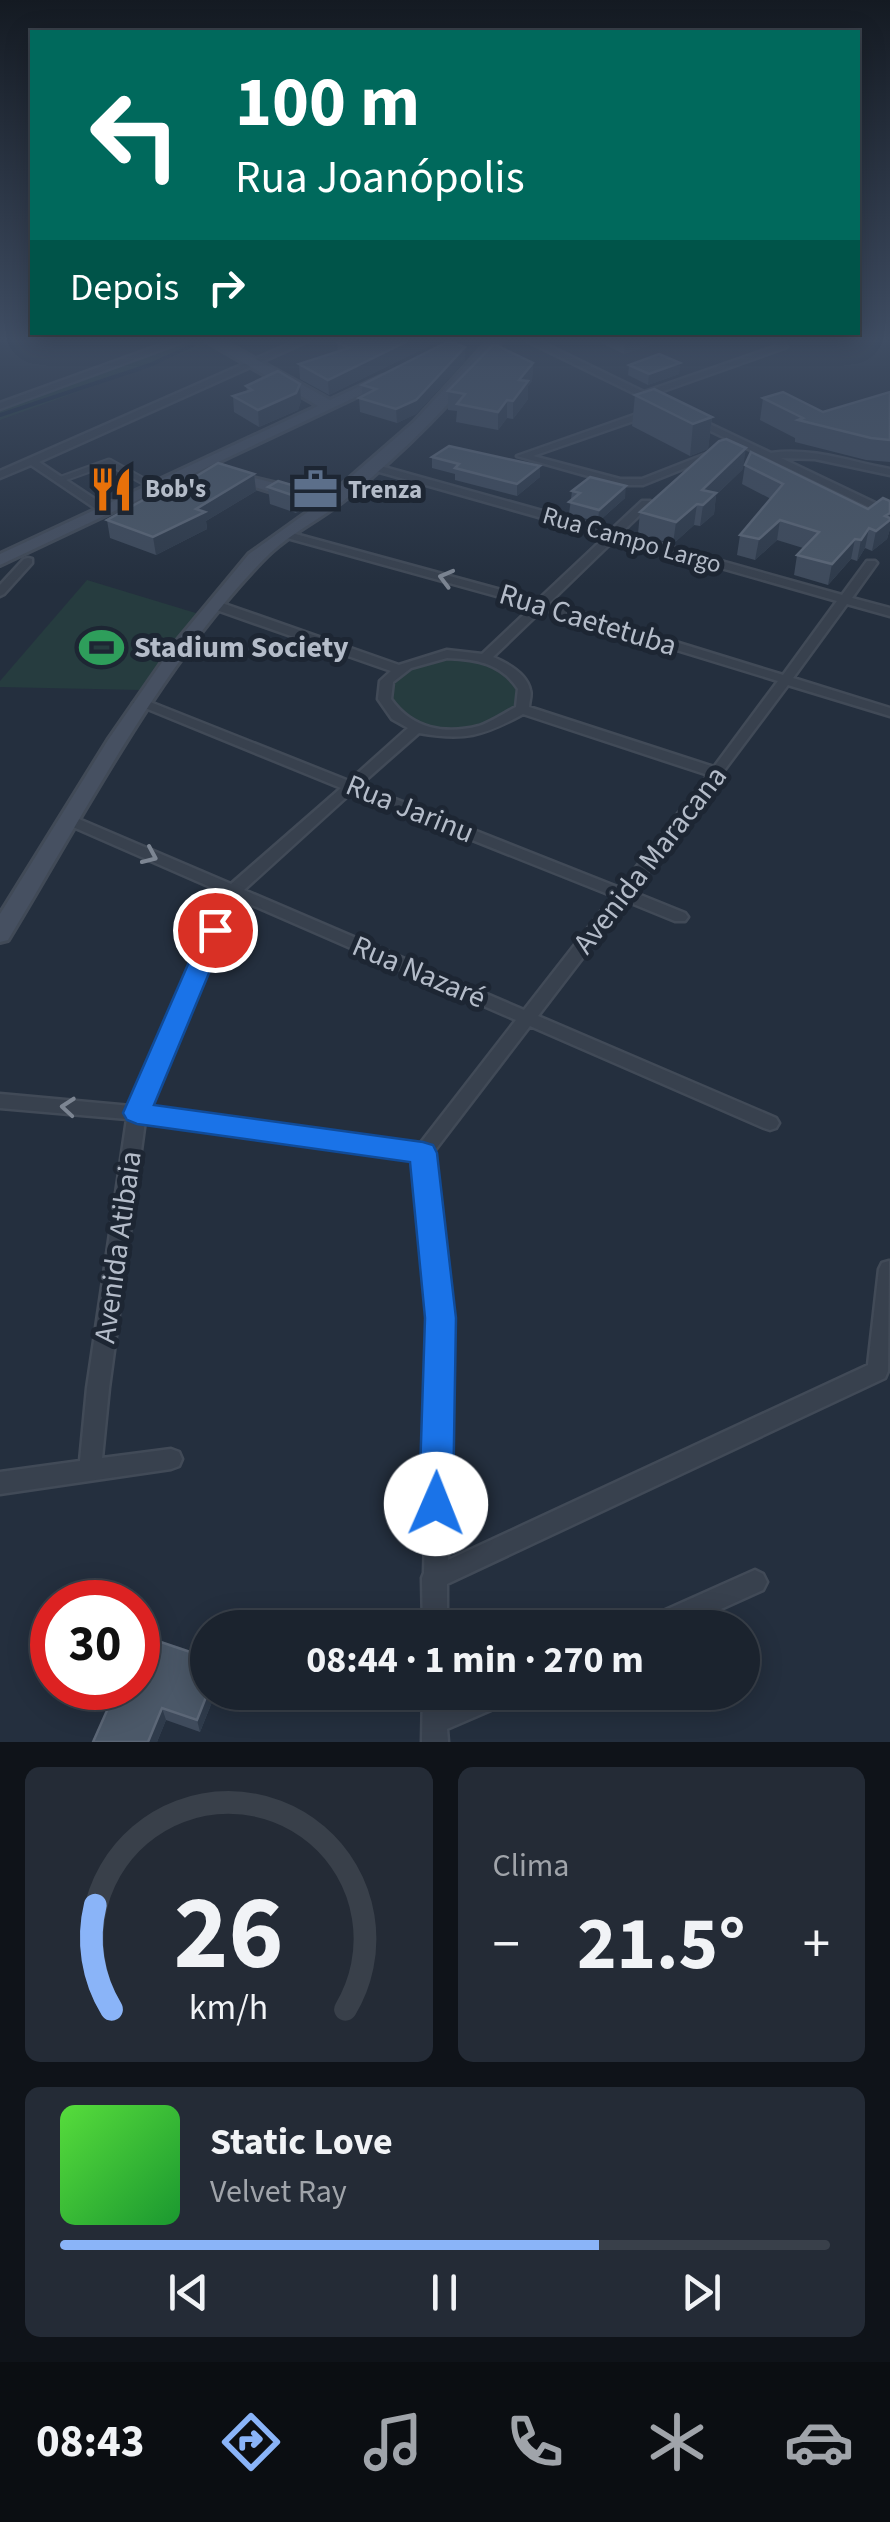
<!DOCTYPE html>
<html lang="pt">
<meta charset="utf-8">
<style>
:root{--surface:#1b232e;--page:#242b36;--text:#f1f3f6;--muted:#a0a4aa;--line:#39404a;--accent:#8ab4f8}
body{margin:0;font-family:"Source Sans 3",sans-serif;background:var(--page);color:var(--text);height:100vh;display:flex;flex-direction:column;font-size:38px;white-space:nowrap}
*{box-sizing:border-box;margin:0}
p{font-size:32px;color:var(--muted)}
.icon{flex:none;width:55px;height:55px;fill:none;stroke:currentColor;stroke-width:2;stroke-linecap:round;stroke-linejoin:round}
.map{position:relative;height:1742px;overflow:hidden}
.side{display:flex;flex-direction:column;gap:25px;padding:25px;background:#0f1319;flex:1}
.side>*{flex:none}
.hud{position:absolute;left:30px;top:30px;width:830px;height:305px;border-radius:0px;box-shadow:0 5px 25px #0003,0 0 0 2px var(--line);background:#00695c;color:#fff;overflow:hidden}
.speed{position:absolute;left:30px;top:1580px;display:flex;gap:20px;font-size:50px;font-weight:700;text-align:center}
.speed>*{display:grid;place-content:center;width:130px;height:130px;border-radius:50%;background:var(--surface);box-shadow:0 5px 25px #0003,0 0 0 2px var(--line);line-height:1}
.speed .limit{border:15px solid #d22;background:#fff;color:#111}
.pin{position:absolute;display:grid;place-items:center;width:85px;height:85px;color:#fff;margin:-42px;border:5px solid #fff;border-radius:50%;box-shadow:0 2px 10px #0007}
.me{position:absolute;width:110px;margin:-55px;rotate:1deg;stroke-linejoin:round;filter:drop-shadow(0 0 8px #0008)}
.turn{display:flex;align-items:center;gap:35px;height:210px;padding:0 40px;font-size:45px}
.turn .icon{width:130px;height:130px;stroke-width:2.5}
.turn b{display:block;font-size:70px;line-height:85px}
.then{display:flex;align-items:center;height:95px;padding:0 40px;background:#0003;gap:20px;font-size:38px}
.big{font-size:75px;font-weight:700;line-height:1.1}
.side .widget{flex:1;display:flex;flex-direction:column;justify-content:center;gap:15px;min-width:0;padding:0 35px;border-radius:15px;background:var(--page)}
.side .dial{align-items:center;gap:0}
.dial svg{height:260px;overflow:visible;fill:none;stroke:var(--line);stroke-width:7;stroke-linecap:round;text-anchor:middle}
.dial text{fill:var(--text);stroke:none}
.song{display:flex;align-items:center;gap:30px}
.cover{width:120px;height:120px;border-radius:15px;background:linear-gradient(135deg,hsl(110 70% 55%),hsl(130 70% 35%))}
.played{height:10px;border-radius:5px;background:linear-gradient(90deg,var(--accent) 70%,var(--line) 70%)}
.keys{display:flex;justify-content:space-around;direction:ltr}
.heat{display:flex;justify-content:space-between;align-items:center;font-size:55px;direction:ltr}
.side .tiles{flex:1;display:grid;gap:25px;grid-template-columns:1fr 1fr}
.widget:last-child{grid-column:span 2}
.trip{position:absolute;left:190px;top:1610px;width:570px;height:100px;border-radius:50px;background:var(--surface);box-shadow:0 5px 25px #0003,0 0 0 2px var(--line);font-weight:700;line-height:100px;text-align:center}
.tab-bar{display:flex;height:160px;justify-content:space-around;align-items:center;background:#0b0e12;color:var(--muted)}
.tab-bar .icon{width:70px;height:70px}
.tab-bar .selected{color:var(--accent)}
.tab-bar b{font-size:45px;color:var(--text)}
.map>svg:first-child{display:block}
.green{fill:#263c3f}
.lines{fill:none;stroke-linecap:round;stroke-linejoin:round}
.stream{stroke:#17263c;stroke-width:4}
.lane-casing{stroke:#414a57;stroke-width:9}
.street-casing{stroke:#414a57;stroke-width:5}
.secondary-casing{stroke:#414a57;stroke-width:6}
.lane{stroke:#38414e;stroke-width:5}
.street{fill:#38414e;fill-rule:evenodd}
.secondary{fill:#465061;fill-rule:evenodd}
.wall{fill:#3f4b5c}
.shaded-wall{fill:#2f3b4b}
.building{fill:#4b5868;stroke:#5c6777;stroke-width:2.5}
.oneway{stroke:#7c8592}
.route{fill:#1a73e8;stroke:#114b97;stroke-width:2.5}
.labels{text-anchor:middle;dominant-baseline:central;stroke-width:10;stroke-linejoin:round;paint-order:stroke}
.far-poi-label{font-size:25px;font-weight:bold;fill:#b4bcc9;stroke:#1d2633;text-anchor:start}
.far-street-label{font-size:25px;fill:#b4bcc9;stroke:#1d2633}
.street-label{font-size:30px;fill:#b4bcc9;stroke:#1d2633}
.poi-label{font-size:30px;font-weight:bold;fill:#b4bcc9;stroke:#1d2633;text-anchor:start}
</style>
<div class="map">
<svg width="890" height="1742" viewBox="0 0 890 1742">
<rect width="100%" height="100%" fill="#242f3e"/>
<g class="green">
<polygon points="183,341 212,343 0,420 0,406"/>
<polygon points="87,580 199,614 140,690 0,687 0,681"/>
<polygon points="468,655 518,677 522,709 460,735 398,720 384,684 407,663"/>
</g>
<g class="lines">
<polyline class="stream" points="0,415 150,365 193,345"/>
<defs>
<polyline id="lane" points="59,480 109,462 154,487"/>
<g id="street">
<polygon points="171,341 185,341 0,409 0,403"/>
<polygon points="296,341 308,341 39,462 110,509 110,513 102,513 31,465 0,478 0,471"/>
<polygon points="527,341 539,341 644,392 777,346 774,341 783,341 787,347 652,395 663,402 658,405"/>
<polygon points="648,410 653,413 651,415 533,456 620,479 642,479 711,452 720,454 643,485 620,485 517,456"/>
<path d="M693 416 771 453C812 447 850 462 890 469V475L815 459 781 458 890 510V517L690 421 688 419Z"/>
<path d="M373 464 611 530 642 501H650V505L621 533 842 595 867 561H875L877 563 852 598 890 608V616L847 604 793 678 890 708V716L788 685 633 892 685 913 688 917 685 921H675L626 901 538 1016 776 1118 779 1123 776 1128 770 1130 764 1128 530 1026 432 1154 451 1318 448 1560 868 1365 879 1269 882 1263 889 1261 888 1371 885 1378 447 1584V1628H423L422 1578 424 1573 431 1318 414 1159 145 1121 109 1388 102 1458 171 1449 179 1452 182 1459 179 1466 171 1469 0 1494V1472L80 1461 87 1388 127 1119 0 1108V1094L131 1106 224 893 64 823 62 820 69 815 74 817 231 884 341 788 133 703 140 699 145 700 349 781 408 728 392 719 378 699 380 681 391 671 211 608V602H219L399 665 447 650 482 654 533 606 280 536V532H288L538 600 606 536 369 469 368 467ZM616 538 837 601 783 675 549 603ZM543 609 778 681 714 767 529 707C529 701 532 695 530 690 527 674 507 663 493 657ZM447 658C476 659 501 663 518 689L516 707C504 713 491 722 479 726 445 735 412 729 391 699L393 682 411 668ZM523 714 708 775 620 888 360 785 419 733C464 741 483 736 523 714ZM352 792 613 896 524 1010 244 890ZM236 898 516 1020 419 1145 148 1108Z"/>
<polygon points="28,558 32,559 32,563 4,594 0,596 0,585 24,559"/>
<polygon points="755,1570 763,1574 767,1582 763,1590 679,1628 639,1628 643,1620"/>
<polygon points="423,1692 447,1692 447,1704 473,1692 515,1692 512,1701 447,1729 448,1742 422,1742"/>
</g>
<g id="secondary">
<polygon points="206,341 223,341 330,400 382,376 394,379 0,565 0,554 318,406"/>
<path d="M488 341H502C457 398 404 452 347 498 320 520 286 535 262 561 157 671 86 811 8 940L0 942V914L108 740 176 642 249 554 316 506 220 476V470L329 496 414 422Z"/>
</g>
</defs>
<use href="#lane" class="lane-casing"/>
<use href="#street" class="street-casing"/>
<use href="#secondary" class="secondary-casing"/>
<use href="#lane" class="lane"/>
<use href="#street" class="street"/>
<use href="#secondary" class="secondary"/>
</g>
<g class="wall">
<polygon points="597,341 661,341 624,354"/>
<polygon points="337,342 427,347 329,395 300,379 299,364 338,352"/>
<polygon points="465,361 416,414 397,423 360,412 359,398 362,397 362,385"/>
<polygon points="533,363 532,381 528,386 528,399 513,419 507,418 498,430 456,422 457,411 448,410 448,391"/>
<polygon points="680,363 679,374 648,385 628,375 629,365"/>
<polygon points="246,386 301,401 298,410 259,427 234,412 233,396 247,391"/>
<polygon points="890,392 890,462 866,460 795,442 795,438 760,420 763,398 823,412"/>
<polygon points="635,395 712,417 708,449 690,456 632,426"/>
<polygon points="432,457 540,477 517,496 455,480 455,474 432,468"/>
<polygon points="745,465 868,509 890,501 890,529 887,539 872,551 865,548 857,561 851,559 828,585 794,575 797,555 803,548 777,540 755,560 737,555 740,535 771,499 742,484"/>
<polygon points="743,469 716,495 714,514 700,526 694,525 673,544 638,534 640,512"/>
<polygon points="254,474 256,491 206,521 207,529 156,555 110,538 107,520"/>
<polygon points="298,480 327,481 328,487 319,492 299,486"/>
<polygon points="268,487 305,489 306,507 296,513 270,504"/>
<polygon points="572,491 625,498 598,522 569,514"/>
<polygon points="117,1688 208,1692 216,1692 200,1732 166,1720 157,1742 93,1742"/>
</g>
<g class="shaded-wall">
<polygon points="408,341 439,341 329,395 328,380"/>
<polygon points="625,341 661,341 624,354"/>
<polygon points="465,347 465,361 416,414 397,423 396,409"/>
<polygon points="533,363 532,381 528,386 528,399 513,419 513,401 519,380"/>
<polygon points="680,363 679,374 648,385 649,374"/>
<polygon points="300,384 301,401 298,410 259,427 258,410"/>
<polygon points="507,400 507,418 498,430 498,412"/>
<polygon points="712,417 708,449 690,456 693,424"/>
<polygon points="746,448 743,469 716,495 714,514 700,526 703,505 702,490"/>
<polygon points="540,466 540,477 517,496 517,484"/>
<polygon points="254,474 256,491 206,521 207,529 156,555 153,537 196,509"/>
<polygon points="327,481 328,487 319,492 318,486"/>
<polygon points="626,486 625,498 598,522 599,510"/>
<polygon points="305,489 306,507 296,513 295,496"/>
<polygon points="697,504 694,525 673,544 676,522"/>
<polygon points="890,513 890,529 887,539 872,551 876,531 885,516"/>
<polygon points="780,520 777,540 755,560 759,539"/>
<polygon points="869,528 865,548 857,561 861,540"/>
<polygon points="855,539 851,559 828,585 832,564"/>
<polygon points="208,1692 216,1692 200,1732 197,1720"/>
<polygon points="162,1708 166,1720 157,1742 148,1742"/>
</g>
<g class="building">
<polygon points="408,341 328,380 299,364 349,348 337,342 339,341"/>
<polygon points="449,341 465,347 416,400 396,409 359,398 376,389 362,385"/>
<polygon points="494,344 533,363 519,380 528,381 513,401 507,400 498,412 457,404 465,394 448,391"/>
<polygon points="659,354 680,363 649,374 629,365"/>
<polygon points="278,371 300,384 296,393 258,410 233,396 252,390 246,386"/>
<polygon points="654,389 712,417 693,424 635,395"/>
<polygon points="783,392 823,412 890,392 890,440 871,438 798,420 803,418 763,398"/>
<polygon points="726,439 746,448 702,490 716,493 703,505 697,504 676,522 640,512 719,441"/>
<polygon points="449,446 540,466 517,484 455,468 459,464 432,457"/>
<polygon points="751,452 868,509 883,498 890,501 890,513 885,516 890,518 890,520 876,531 869,528 861,540 855,539 832,564 797,555 819,532 780,520 759,539 740,535 783,484 745,465"/>
<polygon points="218,463 254,474 196,509 205,512 153,537 107,520 154,494 162,497"/>
<polygon points="307,475 327,481 318,486 298,480"/>
<polygon points="590,477 626,486 599,510 569,502 580,493 572,491"/>
<polygon points="278,481 305,489 295,496 268,487"/>
<polygon points="140,1635 208,1658 208,1692 197,1720 162,1708 148,1742 93,1742 117,1688 138,1688 138,1640"/>
</g>
<defs><path id="oneway-chevron" d="M-2-3.5L2.5 0L-2 3.5" fill="none" stroke-width="1.6" stroke-linecap="round" stroke-linejoin="round" transform="scale(2.5)"/></defs>
<g class="oneway">
<use href="#oneway-chevron" transform="translate(446 578) rotate(-165)"/>
<use href="#oneway-chevron" transform="translate(150 856) rotate(24)"/>
<use href="#oneway-chevron" transform="translate(68 1107) rotate(-175)"/>
</g>
<linearGradient id="sky" x2="0" y2="1"><stop stop-color="#141a22"/><stop offset="0.58" stop-color="#3f4d63"/><stop offset="1" stop-color="#3f4d63" stop-opacity="0"/></linearGradient>
<rect width="890" height="585" fill="url(#sky)"/>
<polygon class="route" points="215,921 227,930 154,1105 423,1142 433,1145 437,1153 456,1318 453,1504 448,1515 436,1520 424,1515 419,1504 425,1318 410,1162 137,1124 127,1120 123,1113 203,930"/>
<defs>
<symbol id="restaurant-bare" viewBox="-9 -9 18 18"><path d="M-5-6h1v4h1v-4h1v4h1v-4h1v5L-1.5 .5V6h-2V.5L-5-1ZM5-6V6H3V1.5H1.5Q1.5-4 5-6Z" fill="#e8710a" stroke="#1d2633" stroke-width="2.5" paint-order="stroke"/></symbol>
<symbol id="office-bare" viewBox="-9 -9 18 18"><path d="M-6-3h4V-5.5h4V-3h4V5H-6ZM-1-4.5V-3h2v-1.5ZM-6 0V1H6V0Z" fill="#5c6f8a" stroke="#1d2633" stroke-width="2.5" paint-order="stroke"/></symbol>
<symbol id="stadium-bare" viewBox="-9 -9 18 18"><path d="M0-5a6.5 5 0 1 0 0 10a6.5 5 0 1 0 0-10ZM-3.5-1.8h7v3.6h-7Z" fill="#2e9e5b" stroke="#1d2633" stroke-width="2.5" paint-order="stroke"/></symbol>
</defs>
<g fill-rule="evenodd">
<use href="#restaurant-bare" x="80" y="458" width="63" height="63"/>
<use href="#office-bare" x="284" y="458" width="63" height="63"/>
<use href="#stadium-bare" x="70" y="616" width="63" height="63"/>
</g>
<g class="labels">
<g class="far-poi-label">
<text x="145" y="489">Bob's</text>
<text x="348" y="490">Trenza</text>
</g>
<g class="far-street-label">
<text transform="translate(632 540) rotate(16)">Rua Campo Largo</text>
</g>
<g class="street-label">
<text transform="translate(588 620) rotate(17)">Rua Caetetuba</text>
<text transform="translate(410 809) rotate(22)">Rua Jarinu</text>
<text transform="translate(650 860) rotate(-52)">Avenida Maracana</text>
<text transform="translate(419 972) rotate(23)">Rua Nazaré</text>
<text transform="translate(118 1247) rotate(-82)">Avenida Atibaia</text>
</g>
<g class="poi-label">
<text x="134" y="647">Stadium Society</text>
</g>
</g>
</svg>
<div class="speed"><div class="limit">30</div></div>
<div class="pin" style="left:215px;top:930px;background:#d93025"><svg class="icon" aria-label="arrive" viewBox="0 0 24 24"><path d="M6 21V4h12l-3 4 3 4H6"/></svg></div>
<svg class="me" style="left:436px;top:1504px" viewBox="-20 -20 40 40"><circle r="19" fill="#fff"/><path d="M0-13L10 11 0 6-10 11z" fill="#1a73e8"/></svg>
<div class="trip">08:44 · 1 min · 270 m</div>
<div class="hud">
<div class="turn"><svg class="icon" aria-label="left" viewBox="0 0 24 24"><path d="M17 20v-9H6M10 6l-5 5 5 5"/></svg><div><b>100 m</b>Rua Joanópolis</div></div>
<div class="then">Depois<svg class="icon" aria-label="right" viewBox="0 0 24 24"><path d="M7 20v-9h11M14 6l5 5-5 5"/></svg></div>
</div>
</div>
<section class="side">
<div class="tiles">
<div class="widget dial"><svg viewBox="0 0 100 80">
<path d="M14 69A42 42 0 1 1 86 69"/>
<path d="M14 69A42 42 0 0 1 9 37" stroke="#8ab4f8"/>
<text x="50" y="56" font-size="32" font-weight="700">26</text>
<text x="50" y="72" font-size="11">km/h</text>
</svg></div>
<div class="widget"><p>Clima</p>
<div class="heat"><a>−</a><b class="big">21.5°</b><a>+</a></div>
</div>
<div class="widget">
<div class="song"><i class="cover"></i><div><b>Static Love</b><p>Velvet Ray</p></div></div>
<div class="played"></div>
<div class="keys"><svg class="icon" aria-label="previous" viewBox="0 0 24 24"><path d="M18 5L8 12l10 7zM5 5v14"/></svg><svg class="icon" aria-label="pause" viewBox="0 0 24 24"><path d="M8 5v14M16 5v14"/></svg><svg class="icon" aria-label="next" viewBox="0 0 24 24"><path d="M6 5l10 7-10 7zM19 5v14"/></svg></div>
</div>
</div>
</section>
<nav class="tab-bar">
<b>08:43</b>
<svg class="icon selected" aria-label="directions" viewBox="0 0 24 24"><path d="M12 3l9 9-9 9-9-9zM9 14v-3h6M13 9l2 2-2 2"/></svg>
<svg class="icon" aria-label="music" viewBox="0 0 24 24"><path d="M9 18V5l10-2v13"/><circle cx="6" cy="18" r="3"/><circle cx="16" cy="16" r="3"/></svg>
<svg class="icon" aria-label="phone" viewBox="0 0 24 24"><path d="M5 4h4l2 5-3 2q2 4 5 5l2-3 5 2v4C11 20 4 13 5 4z"/></svg>
<svg class="icon" aria-label="climate" viewBox="0 0 24 24"><path d="M12 3v18M4 7l16 10M4 17L20 7"/></svg>
<svg class="icon" aria-label="car" viewBox="0 0 24 24"><path d="M5 17H2v-5l4-1 3-4h7l3 4 3 1v5h-3M9 17h6M6 11h13"/><circle cx="7" cy="17" r="2"/><circle cx="17" cy="17" r="2"/></svg>
</nav>
